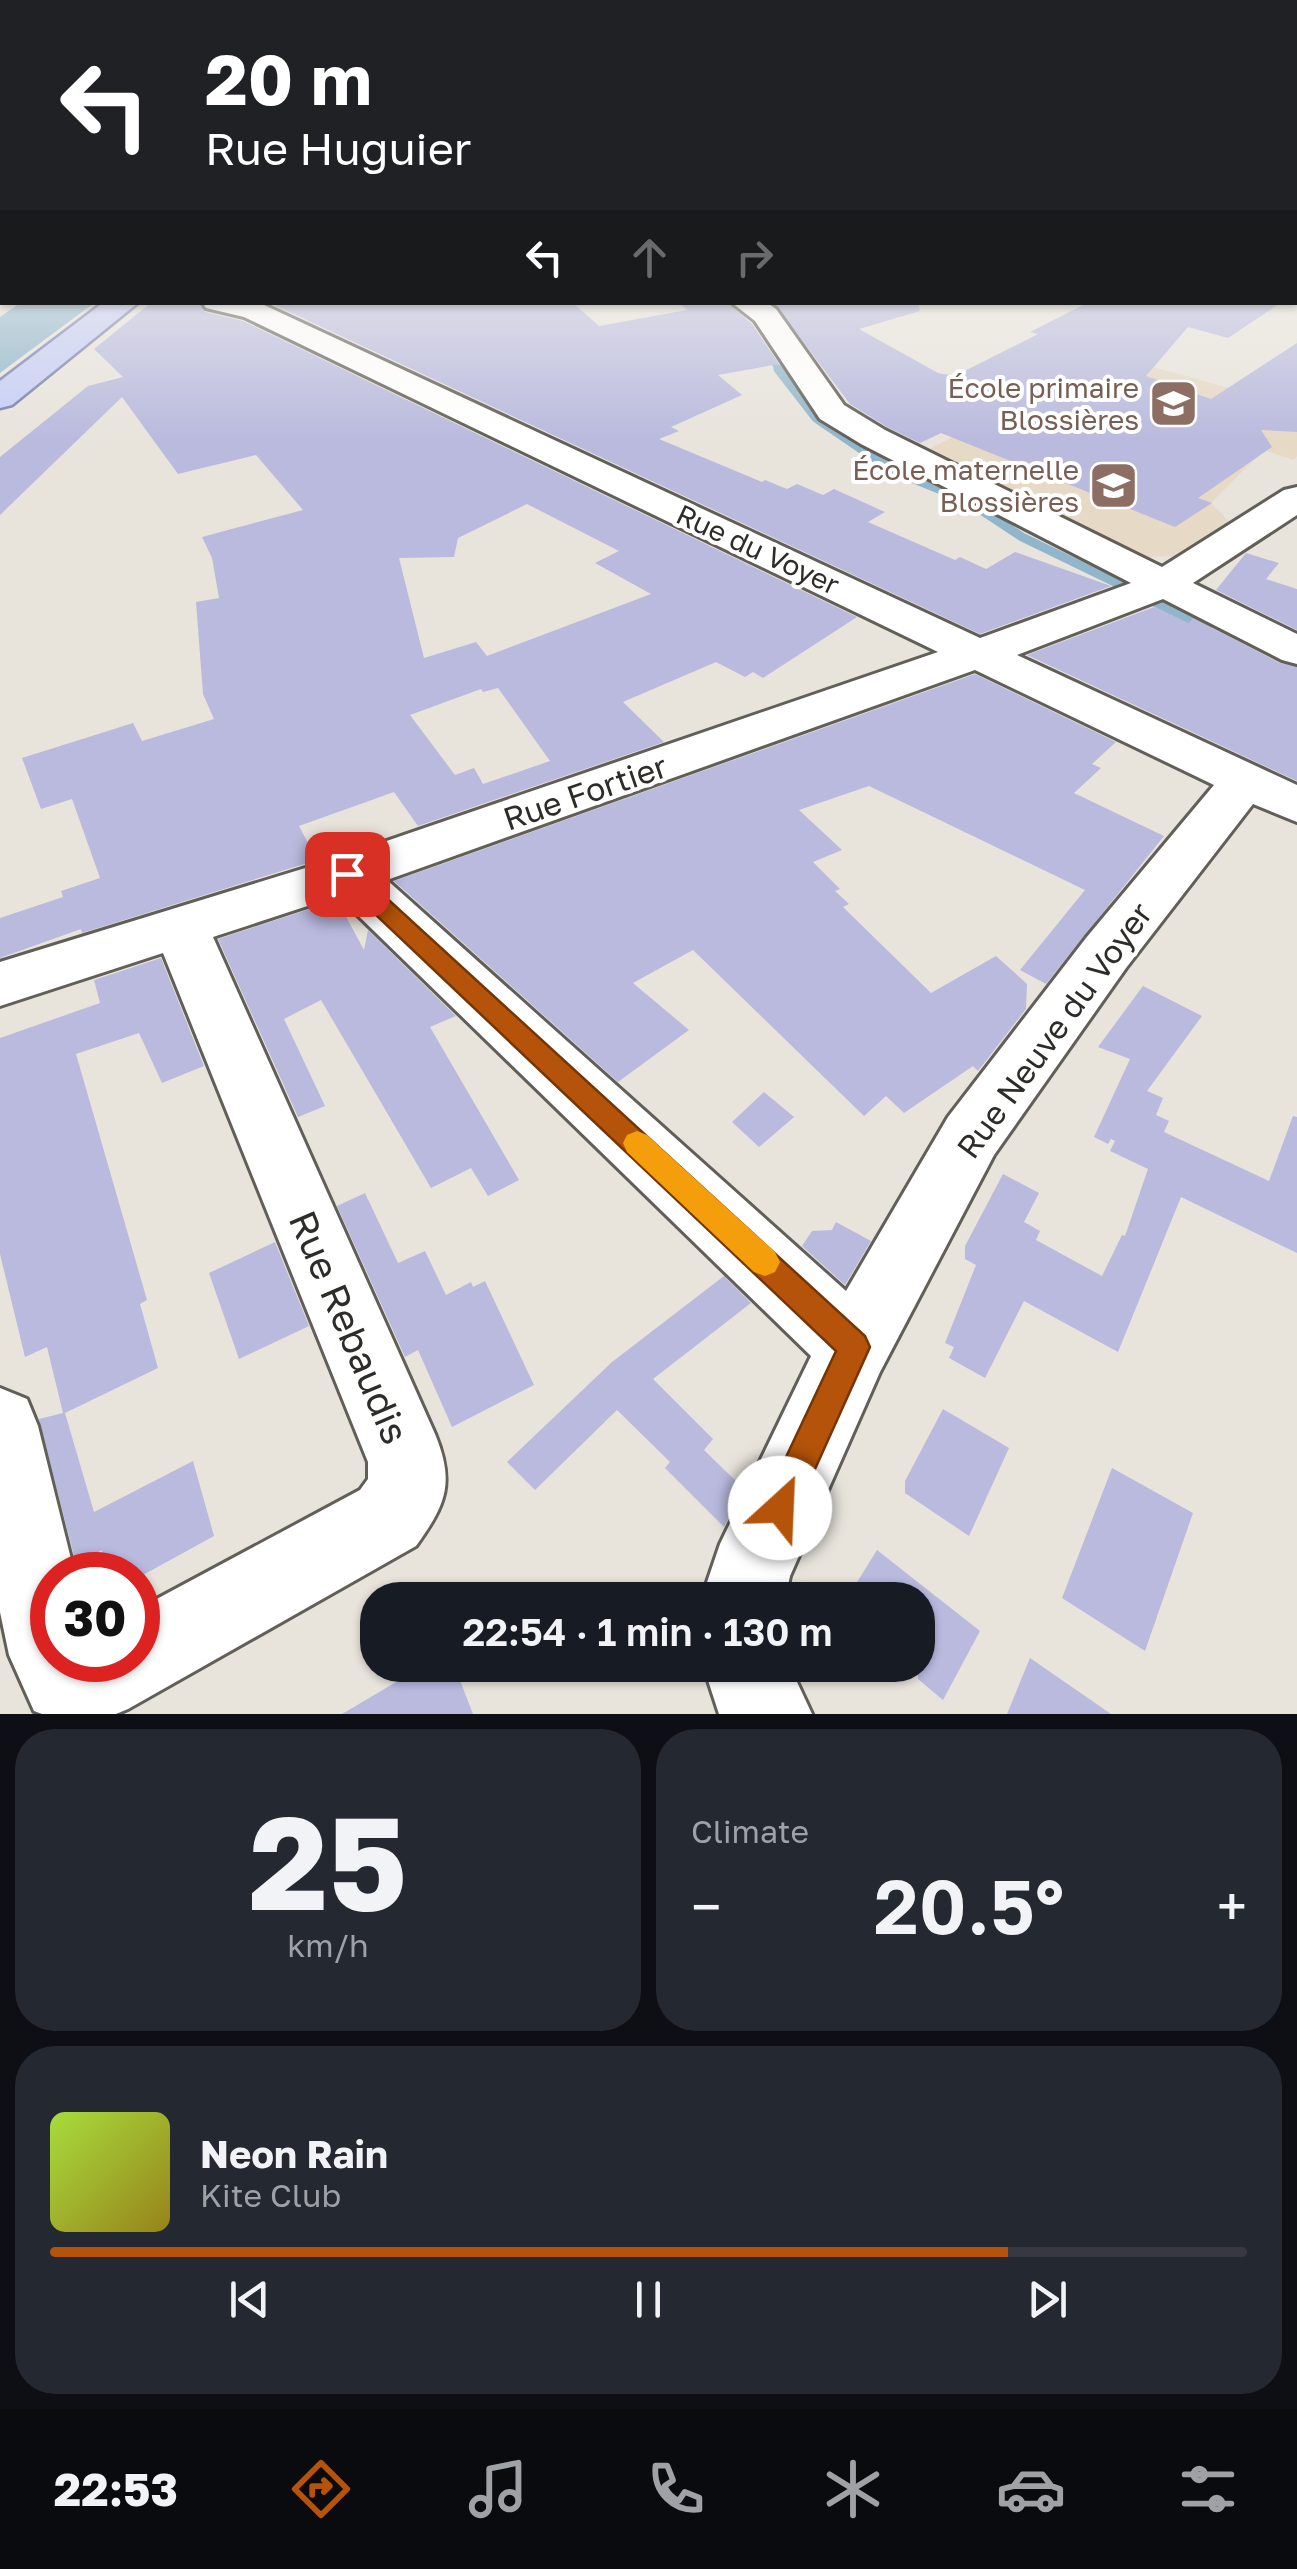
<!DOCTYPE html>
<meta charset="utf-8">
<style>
:root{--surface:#171b24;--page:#242831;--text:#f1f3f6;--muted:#9ea1a6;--line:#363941;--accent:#b45309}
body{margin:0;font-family:"Golos Text",sans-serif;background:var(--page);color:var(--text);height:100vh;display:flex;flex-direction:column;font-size:38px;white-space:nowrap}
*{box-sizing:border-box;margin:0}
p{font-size:32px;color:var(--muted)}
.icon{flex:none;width:55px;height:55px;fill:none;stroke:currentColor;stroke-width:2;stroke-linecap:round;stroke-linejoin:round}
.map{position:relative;height:1714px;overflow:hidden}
.details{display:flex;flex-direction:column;gap:15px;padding:15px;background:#0d0f14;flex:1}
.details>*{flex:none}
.top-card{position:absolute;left:0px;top:0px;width:1298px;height:305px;box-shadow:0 2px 8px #0004;background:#202124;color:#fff;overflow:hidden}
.speed{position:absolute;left:30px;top:1552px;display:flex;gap:20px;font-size:50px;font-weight:700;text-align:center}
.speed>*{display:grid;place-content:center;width:130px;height:130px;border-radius:50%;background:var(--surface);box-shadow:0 2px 8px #0004;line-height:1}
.speed .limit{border:15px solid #d22;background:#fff;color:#111}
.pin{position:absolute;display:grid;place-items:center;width:85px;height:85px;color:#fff;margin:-42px;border-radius:20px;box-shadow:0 5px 15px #0006}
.me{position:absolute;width:110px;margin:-55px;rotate:25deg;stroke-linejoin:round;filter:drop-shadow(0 0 8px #0008)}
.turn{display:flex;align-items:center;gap:35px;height:210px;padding:0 40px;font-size:45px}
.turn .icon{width:130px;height:130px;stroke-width:2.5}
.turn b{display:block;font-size:70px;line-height:85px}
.lanes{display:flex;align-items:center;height:95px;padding:0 40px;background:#0003;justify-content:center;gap:50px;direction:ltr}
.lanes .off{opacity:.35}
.big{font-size:75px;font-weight:600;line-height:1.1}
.details .widget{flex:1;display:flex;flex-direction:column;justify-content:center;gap:15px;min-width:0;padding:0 35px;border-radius:40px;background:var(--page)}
.details .dial{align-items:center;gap:0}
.dial b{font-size:130px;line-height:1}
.song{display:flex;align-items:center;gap:30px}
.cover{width:120px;height:120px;border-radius:15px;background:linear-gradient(135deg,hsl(80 70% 55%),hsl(50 70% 35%))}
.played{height:10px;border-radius:5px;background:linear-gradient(90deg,var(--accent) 80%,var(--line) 80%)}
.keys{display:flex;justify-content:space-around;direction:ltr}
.heat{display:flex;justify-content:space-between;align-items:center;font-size:55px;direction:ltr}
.details .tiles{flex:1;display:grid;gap:15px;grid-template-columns:1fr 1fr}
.widget:last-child{grid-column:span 2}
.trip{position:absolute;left:360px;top:1582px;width:575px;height:100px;border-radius:40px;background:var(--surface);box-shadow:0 2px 8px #0004;font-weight:600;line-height:100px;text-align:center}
.tab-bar{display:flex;height:160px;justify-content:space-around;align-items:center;background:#090b0e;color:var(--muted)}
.tab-bar .icon{width:70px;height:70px}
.tab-bar .active{color:var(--accent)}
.tab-bar b{font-size:45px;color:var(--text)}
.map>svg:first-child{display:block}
.education{fill:#e6d9c5}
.water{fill:#91b6cb}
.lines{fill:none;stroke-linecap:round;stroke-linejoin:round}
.stream-far2{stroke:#91b6cb;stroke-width:6}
.stream-far1{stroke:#91b6cb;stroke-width:9}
.stream{stroke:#91b6cb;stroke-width:11}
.building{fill:#b9bade;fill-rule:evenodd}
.minor-casing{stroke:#625f58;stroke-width:6}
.major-casing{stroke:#777faa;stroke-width:5}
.minor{fill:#fff;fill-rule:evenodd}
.major{fill:#c5cdf6;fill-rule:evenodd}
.route{fill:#b45309;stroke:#753606;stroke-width:2.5}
.slow{fill:#f59e0b}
.labels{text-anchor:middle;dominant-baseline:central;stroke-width:8;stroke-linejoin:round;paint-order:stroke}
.far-education-label{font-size:28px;fill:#785e54;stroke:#fff;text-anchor:end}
.far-street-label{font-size:28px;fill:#2d2c29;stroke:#fff}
.street-label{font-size:32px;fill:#2d2c29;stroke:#fff}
.near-street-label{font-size:38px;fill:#2d2c29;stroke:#fff}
</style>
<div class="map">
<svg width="1297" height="1714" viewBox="0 0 1297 1714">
<rect width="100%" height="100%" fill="#e8e4dc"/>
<polygon class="education" points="1064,342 1297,407 1297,456 1294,460 1264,450 1211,503 1229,522 1172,556 1142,557 929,449 1014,406"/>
<polygon class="water" points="20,303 20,302 94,303 0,373 0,317"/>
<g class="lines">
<polyline class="stream-far2" points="767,354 780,371"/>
<polyline class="stream-far1" points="778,369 816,418 892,470 966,500 1022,537 1133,591"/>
<polyline class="stream" points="1128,588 1206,626"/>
</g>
<g class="building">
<path d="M152 302H199L205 312 243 321 857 617 763 678 753 672 745 677 716 662 623 702 664 742 418 826 394 792 299 826 317 860 82 933 81 929 0 958V918L63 897 61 891 100 878 72 799 41 809 22 758 133 723 142 741 214 719 203 694 196 602 219 598 212 558 202 537 303 510 256 455 178 474 122 397 0 515V457L88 386 123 377 94 349ZM527 504 619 551 595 563 651 594 487 656 476 642 424 658 399 558 454 557 458 538ZM498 688 550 761 483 784 474 768 455 775 410 715 481 689 483 692Z"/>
<polygon points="268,302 572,302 599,326 687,310 678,302 727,302 752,324 779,364 718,375 742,395 671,427 679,431 659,439 762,482 765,480 787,489 797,484 823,495 834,489 885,512 868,522 955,560 960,557 986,569 1015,552 1111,586 980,634"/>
<polygon points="773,302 918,302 920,311 859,329 938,373 955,376 1038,334 1030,332 1089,302 1282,302 1228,338 1188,327 1146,376 1211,399 1297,343 1297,432 1261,430 1272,447 1198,498 1212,503 1175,527 941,433 920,443 887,427 850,404"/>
<polygon points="1246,553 1279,563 1266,579 1297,589 1297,630 1216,590"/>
<polygon points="1154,607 1189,623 1193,618 1280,663 1297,667 1297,781 1027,655"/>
<polygon points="975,674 1116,742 1092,764 1101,768 1074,793 1164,836 1046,984 1020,970 1085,890 869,786 799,810 842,850 813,862 840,889 835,891 849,904 843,907 931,993 996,956 1027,984 1026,1009 978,1071 973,1066 904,1113 886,1096 864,1116 693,950 633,983 689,1030 618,1082 394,881"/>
<polygon points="337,900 364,950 368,930 456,1016 430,1027 519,1180 488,1196 471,1168 431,1188 321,1000 284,1019 325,1106 298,1117 218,939"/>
<polygon points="161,958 204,1066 162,1083 139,1033 76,1054 147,1300 140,1304 158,1368 65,1413 94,1512 193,1461 214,1536 143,1575 109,1575 102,1550 76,1564 39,1419 63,1413 47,1347 25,1357 0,1254 0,1038 100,1003 94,980"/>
<polygon points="1143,986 1202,1016 1147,1091 1163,1098 1156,1115 1169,1121 1164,1132 1269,1181 1293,1116 1297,1117 1297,1253 1181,1197 1118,1352 1024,1301 985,1378 949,1358 954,1347 945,1343 976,1265 965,1259 965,1246 1003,1174 1039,1193 1024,1222 1040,1231 1036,1240 1102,1276 1122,1235 1125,1236 1148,1169 1110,1151 1115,1141 1111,1139 1108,1144 1094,1137 1130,1059 1098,1047"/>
<polygon points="764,1092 794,1117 759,1147 732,1122"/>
<polygon points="365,1193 398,1263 425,1251 446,1295 471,1282 473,1287 485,1281 534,1385 452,1427 418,1350 405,1357 337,1206"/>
<polygon points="836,1222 871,1241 845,1285 802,1246 812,1231 832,1230"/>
<polygon points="275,1242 309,1326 239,1359 209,1273"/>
<polygon points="724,1276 751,1303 653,1379 713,1439 704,1450 743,1488 724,1527 665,1468 670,1462 617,1410 535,1490 507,1462 612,1362"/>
<polygon points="943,1409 1009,1448 969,1536 905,1493 905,1481"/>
<polygon points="1112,1468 1193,1513 1145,1651 1062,1598"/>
<polygon points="877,1550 980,1631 943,1700 918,1679 918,1600 846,1600"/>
<polygon points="1030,1658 1111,1714 1007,1714"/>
<polygon points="425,1665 454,1665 473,1714 342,1714"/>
</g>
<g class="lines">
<defs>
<g id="minor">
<polygon points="0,245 2,246 2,262 0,262"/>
<rect x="1295" y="254" width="2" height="17"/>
<path d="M202 302 264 305 980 638 1131 583 861 444 820 419 755 321 731 302H766L776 309 844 405 885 430 1162 567 1284 490 1297 487V515L1193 583 1297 634V664L1282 660 1163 599 1017 655 1297 785V822L1253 804 1126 968 994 1155 880 1372 790 1576 785 1600H701L720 1544 811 1356 338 896 213 937 435 1434C455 1483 446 1504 416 1546L128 1709 116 1714H42L34 1711 9 1655 0 1612V1388L27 1399 38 1426 75 1575H52V1660H138V1609L360 1490 368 1479V1462L163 953 0 1006V962L328 861 938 652 244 317 206 308ZM975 670 1214 785 1086 938 948 1117 846 1291 387 880Z"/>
<polygon points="703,1665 789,1665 812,1714 719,1714"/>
</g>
<g id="major">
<polygon points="2,265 2,284 0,285 0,266"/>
<polygon points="104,302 139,302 12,405 0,408 0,381"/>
</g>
</defs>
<use href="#minor" class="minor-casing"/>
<use href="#major" class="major-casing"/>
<use href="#minor" class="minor"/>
<use href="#major" class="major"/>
</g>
<linearGradient id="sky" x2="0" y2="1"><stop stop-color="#85b5dc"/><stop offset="0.46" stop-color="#f5f3ef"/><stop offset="1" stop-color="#f5f3ef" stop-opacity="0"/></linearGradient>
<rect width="1297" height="440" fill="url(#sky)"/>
<polygon class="route" points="347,866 355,869 865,1336 870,1347 792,1520 780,1525 767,1520 762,1508 836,1351 339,880 335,874 339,869"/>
<polygon class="slow" points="637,1131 647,1135 775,1252 780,1262 775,1272 765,1276 754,1272 627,1152 623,1143 627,1135"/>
<defs>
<symbol id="school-square" viewBox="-11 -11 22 22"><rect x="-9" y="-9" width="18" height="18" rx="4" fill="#8d6e63" stroke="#fff"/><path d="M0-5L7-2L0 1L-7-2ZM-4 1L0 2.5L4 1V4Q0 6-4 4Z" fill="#fff"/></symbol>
</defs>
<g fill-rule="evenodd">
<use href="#school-square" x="1146" y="376" width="55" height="55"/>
<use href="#school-square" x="1086" y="458" width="55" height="55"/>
</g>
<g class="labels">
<g class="far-education-label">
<text x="1139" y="387">École primaire<tspan x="1139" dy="32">Blossières</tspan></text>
<text x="1079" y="469">École maternelle<tspan x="1079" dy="32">Blossières</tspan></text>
</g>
<g class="far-street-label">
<text transform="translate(758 549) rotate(25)">Rue du Voyer</text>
</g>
<g class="street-label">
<text transform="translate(585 792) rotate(-19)">Rue Fortier</text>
<text transform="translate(1054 1030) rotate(-54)">Rue Neuve du Voyer</text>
</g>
<g class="near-street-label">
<text transform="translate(350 1327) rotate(67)">Rue Rebaudis</text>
</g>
</g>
</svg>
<div class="speed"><div class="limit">30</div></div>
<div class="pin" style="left:347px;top:874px;background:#d93025"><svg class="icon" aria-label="arrive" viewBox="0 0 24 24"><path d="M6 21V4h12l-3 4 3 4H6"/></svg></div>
<svg class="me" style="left:780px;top:1508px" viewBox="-20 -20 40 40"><circle r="19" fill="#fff"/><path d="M0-13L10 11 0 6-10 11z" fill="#b45309"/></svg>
<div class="trip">22:54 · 1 min · 130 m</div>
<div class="top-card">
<div class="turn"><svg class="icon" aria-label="left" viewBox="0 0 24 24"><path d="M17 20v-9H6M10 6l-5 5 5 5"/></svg><div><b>20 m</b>Rue Huguier</div></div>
<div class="lanes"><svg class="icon" aria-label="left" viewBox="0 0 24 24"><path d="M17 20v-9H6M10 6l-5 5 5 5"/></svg><svg class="icon off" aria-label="ahead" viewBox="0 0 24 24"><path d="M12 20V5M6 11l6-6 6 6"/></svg><svg class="icon off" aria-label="right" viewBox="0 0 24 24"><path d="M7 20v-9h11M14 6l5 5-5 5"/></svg></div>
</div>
</div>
<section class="details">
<div class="tiles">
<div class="widget dial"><b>25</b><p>km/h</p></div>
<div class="widget"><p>Climate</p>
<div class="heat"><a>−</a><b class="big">20.5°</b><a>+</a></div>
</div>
<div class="widget">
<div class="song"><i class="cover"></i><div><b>Neon Rain</b><p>Kite Club</p></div></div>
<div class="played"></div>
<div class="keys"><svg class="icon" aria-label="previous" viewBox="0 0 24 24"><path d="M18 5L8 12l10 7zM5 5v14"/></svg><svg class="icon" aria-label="pause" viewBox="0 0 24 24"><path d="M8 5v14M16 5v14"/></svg><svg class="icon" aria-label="next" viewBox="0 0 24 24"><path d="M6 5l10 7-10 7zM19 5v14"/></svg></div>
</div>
</div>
</section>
<nav class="tab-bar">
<b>22:53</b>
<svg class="icon active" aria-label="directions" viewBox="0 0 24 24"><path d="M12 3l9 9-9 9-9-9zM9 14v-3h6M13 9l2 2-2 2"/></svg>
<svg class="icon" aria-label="music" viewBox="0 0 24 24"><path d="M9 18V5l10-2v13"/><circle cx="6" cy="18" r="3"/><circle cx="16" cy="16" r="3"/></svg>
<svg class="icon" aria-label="phone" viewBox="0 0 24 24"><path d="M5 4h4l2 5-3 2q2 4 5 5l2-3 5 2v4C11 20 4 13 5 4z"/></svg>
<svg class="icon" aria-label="climate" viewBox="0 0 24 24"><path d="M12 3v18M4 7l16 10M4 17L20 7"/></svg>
<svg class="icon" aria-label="car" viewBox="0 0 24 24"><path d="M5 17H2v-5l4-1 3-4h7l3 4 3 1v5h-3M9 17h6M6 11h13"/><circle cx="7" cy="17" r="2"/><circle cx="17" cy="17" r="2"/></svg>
<svg class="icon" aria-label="filters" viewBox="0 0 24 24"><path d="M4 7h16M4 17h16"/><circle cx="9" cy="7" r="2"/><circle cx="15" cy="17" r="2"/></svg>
</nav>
